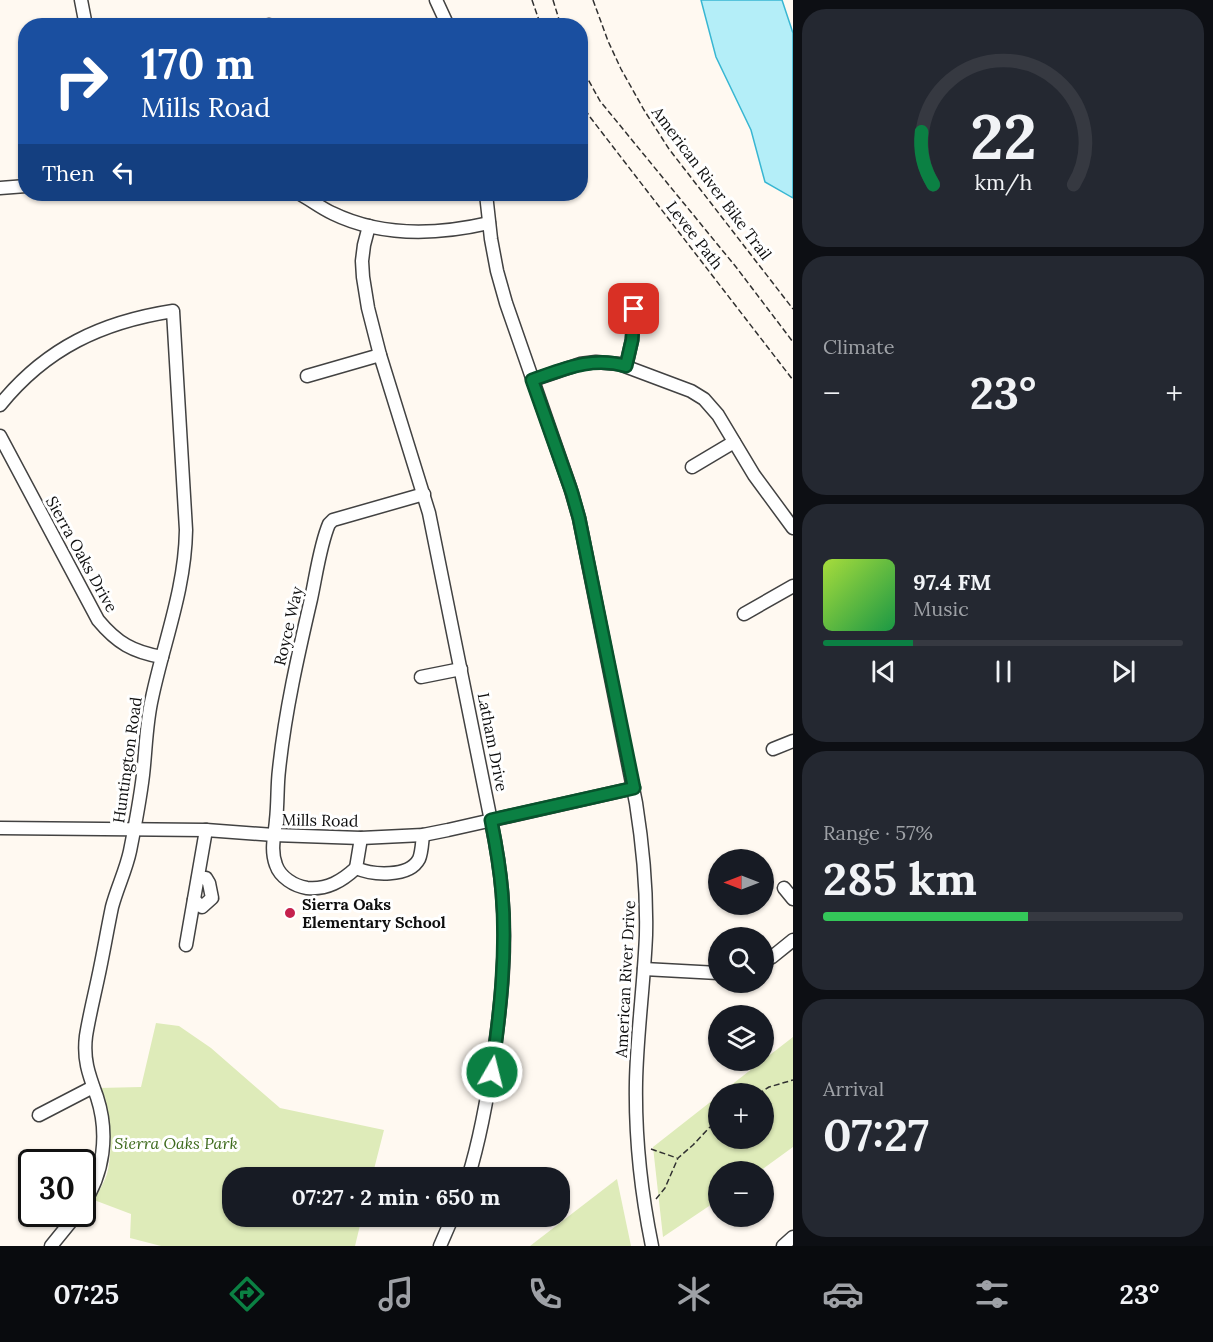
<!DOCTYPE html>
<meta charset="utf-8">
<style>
:root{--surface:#171b24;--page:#242831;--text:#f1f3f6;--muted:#9ea1a6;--line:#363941;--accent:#0b8043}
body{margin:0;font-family:Lora,serif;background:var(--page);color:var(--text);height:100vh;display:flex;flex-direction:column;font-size:22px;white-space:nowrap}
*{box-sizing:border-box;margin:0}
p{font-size:20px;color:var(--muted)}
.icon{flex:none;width:33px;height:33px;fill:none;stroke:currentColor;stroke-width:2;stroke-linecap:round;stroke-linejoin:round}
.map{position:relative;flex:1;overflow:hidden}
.sheet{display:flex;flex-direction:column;gap:9px;padding:9px;background:#0d0f14;width:420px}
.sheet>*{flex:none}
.banner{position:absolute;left:18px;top:18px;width:570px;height:183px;border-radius:24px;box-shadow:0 2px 4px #0004;background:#1a4fa0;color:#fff;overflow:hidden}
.needle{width:39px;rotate:270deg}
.tools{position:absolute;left:708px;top:849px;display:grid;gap:12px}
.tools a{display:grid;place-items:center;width:66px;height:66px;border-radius:50%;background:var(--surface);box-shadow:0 2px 4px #0004;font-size:30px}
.speed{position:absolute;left:18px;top:1149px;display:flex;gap:12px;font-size:30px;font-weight:700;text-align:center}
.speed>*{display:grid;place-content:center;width:78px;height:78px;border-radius:50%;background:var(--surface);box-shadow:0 2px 4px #0004;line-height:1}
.speed .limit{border:3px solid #111;border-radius:9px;background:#fff;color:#111}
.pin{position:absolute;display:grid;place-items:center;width:51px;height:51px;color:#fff;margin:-26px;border-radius:12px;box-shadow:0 3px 9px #0006}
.me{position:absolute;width:66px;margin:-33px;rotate:8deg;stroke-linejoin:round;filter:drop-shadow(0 0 4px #0008)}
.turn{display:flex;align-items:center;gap:21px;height:126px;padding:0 24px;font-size:27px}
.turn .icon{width:78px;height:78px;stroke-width:2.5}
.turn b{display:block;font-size:42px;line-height:51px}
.then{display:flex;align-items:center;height:57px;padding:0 24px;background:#0003;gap:12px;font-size:22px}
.big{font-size:45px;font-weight:700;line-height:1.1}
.sheet .tile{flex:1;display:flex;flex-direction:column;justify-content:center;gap:9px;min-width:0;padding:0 21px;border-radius:24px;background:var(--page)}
.sheet .dial{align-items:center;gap:0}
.dial svg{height:156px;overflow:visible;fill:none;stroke:var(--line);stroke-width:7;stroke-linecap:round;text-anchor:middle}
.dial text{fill:var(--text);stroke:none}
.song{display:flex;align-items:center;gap:18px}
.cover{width:72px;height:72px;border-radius:9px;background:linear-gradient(135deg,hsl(80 70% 55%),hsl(140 70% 35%))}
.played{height:6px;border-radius:3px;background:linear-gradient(90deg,var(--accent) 25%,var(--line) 25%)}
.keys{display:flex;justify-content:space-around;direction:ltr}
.heat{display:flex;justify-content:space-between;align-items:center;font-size:33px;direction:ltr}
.charge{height:9px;border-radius:4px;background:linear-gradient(90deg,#34c759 57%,var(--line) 0)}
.trip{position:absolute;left:222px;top:1167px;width:348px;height:60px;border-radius:24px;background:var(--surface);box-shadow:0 2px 4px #0004;font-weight:700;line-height:60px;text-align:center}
.menu{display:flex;height:96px;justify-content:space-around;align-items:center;background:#090b0e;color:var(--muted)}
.menu .icon{width:42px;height:42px}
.menu .current{color:var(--accent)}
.menu b{font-size:27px;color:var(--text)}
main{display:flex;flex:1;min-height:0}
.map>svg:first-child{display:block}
.green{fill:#deebb9}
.water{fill:#b4eef8;stroke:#38b6d2;stroke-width:1.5}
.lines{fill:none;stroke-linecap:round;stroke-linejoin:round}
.minor-casing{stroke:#424242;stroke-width:15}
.path{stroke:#313131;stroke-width:1.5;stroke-dasharray:6 3;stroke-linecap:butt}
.minor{stroke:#fff;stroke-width:12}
.route-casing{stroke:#07532c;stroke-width:15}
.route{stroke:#0b8043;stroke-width:10}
.poi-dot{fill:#c5214d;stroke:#fff;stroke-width:2}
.labels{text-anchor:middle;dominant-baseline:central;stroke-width:6;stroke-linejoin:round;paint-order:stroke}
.street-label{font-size:16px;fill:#0f0f0f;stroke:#fff}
.poi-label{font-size:16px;font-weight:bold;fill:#0f0f0f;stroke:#fff;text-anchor:start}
.park-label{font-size:16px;font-style:italic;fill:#3d6a1c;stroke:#fff}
</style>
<main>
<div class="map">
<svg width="793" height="1246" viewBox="0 0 793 1246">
<rect width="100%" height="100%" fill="#fff9f1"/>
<g class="green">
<path d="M156 1023 179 1026 211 1048 280 1108 384 1130 372 1177 232 1178V1216L362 1217 355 1246H161L130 1238 131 1214 94 1200C98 1192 104 1183 107 1174 115 1143 107 1117 99 1088L141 1087Z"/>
<polygon points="793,1037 793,1147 760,1171 718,1172 718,1200 663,1237 653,1147 718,1096 718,1138 764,1138 764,1094 721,1093"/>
<polygon points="617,1179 631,1246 530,1246"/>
</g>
<polygon class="water" points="701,0 782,0 793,33 793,198 765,182 751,130 716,57"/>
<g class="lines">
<defs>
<g id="minor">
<polyline points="81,0 86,26"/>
<polyline points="436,0 448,26"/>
<polyline points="269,25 270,26"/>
<polyline points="0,188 26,186"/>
<path d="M300 194C311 200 321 208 332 213 381 237 437 235 489 223"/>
<path d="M486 194 491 239 497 271 506 303 570 487 579 518 636 803C643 847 647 891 646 935 644 984 637 1033 636 1082 635 1137 641 1192 652 1246"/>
<path d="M369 226 364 245 362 261 363 277 368 308 380 355 429 513 491 821C496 845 500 868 502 893 507 946 502 1000 494 1052 488 1095 481 1136 468 1178"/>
<polyline points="626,366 632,340 634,309"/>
<polyline points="307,376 380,355"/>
<polyline points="533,380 580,364 596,362 619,364 691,391 704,399 718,415 754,475 793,528"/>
<path d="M0 405C46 348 102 322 173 311L186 530C185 590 164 641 152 698 146 724 146 749 143 775 140 800 135 826 130 851 126 870 117 888 112 907 107 931 103 955 98 978 94 997 89 1017 86 1036 83 1060 89 1075 97 1097 109 1134 104 1174 82 1206"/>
<path d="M0 436 98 620C117 643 133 652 162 657"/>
<polyline points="692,467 734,442"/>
<polyline points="744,614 793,586"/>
<polyline points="421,677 461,669"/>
<polyline points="773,749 793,741"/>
<polyline points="0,828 206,830 274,835 361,838 423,835 448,830 634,788"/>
<path d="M361 838 356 868C372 875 409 878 419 859 422 852 422 842 423 835"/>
<path d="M356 868C342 881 327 890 307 888 294 886 280 877 276 865 270 849 275 835 276 820 278 803 277 786 279 770 285 712 298 655 311 599 316 576 320 545 329 524L333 520 424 494"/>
<polyline points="784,888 793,899"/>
<polyline points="194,900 202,907 212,898 209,883 206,878 198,878"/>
<polyline points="186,945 206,830"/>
<polyline points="764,961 772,957 793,940"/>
<polyline points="644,969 718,973"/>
<polyline points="39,1115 93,1087"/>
<polyline points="51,1246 77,1214"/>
<polyline points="440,1246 453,1216"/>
<polyline points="783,1246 793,1237"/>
</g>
</defs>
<use href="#minor" class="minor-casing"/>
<g class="path">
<polyline points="532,0 541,26"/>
<polyline points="553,0 561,26"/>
<polyline points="593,0 608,41 621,69 644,110 669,149 793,309"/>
<polyline points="580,65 600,101 736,267 793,342"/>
<polyline points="580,102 590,117 793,380"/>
<polyline points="758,1094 769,1087 793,1080"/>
<polyline points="651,1149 677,1158"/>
<polyline points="656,1199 665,1188 678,1158 693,1145 709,1128 718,1120"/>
</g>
<use href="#minor" class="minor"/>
</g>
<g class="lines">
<defs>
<path id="route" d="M492 1072C500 1012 507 953 502 893 500 869 496 845 491 820L634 788 579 518 572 493 532 380C564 369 592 356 626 366L632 340 634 309"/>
</defs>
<use href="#route" class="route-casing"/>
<use href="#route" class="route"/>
</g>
<circle class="poi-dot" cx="290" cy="913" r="6"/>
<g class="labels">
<g class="street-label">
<text transform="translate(712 183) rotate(53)">American River Bike Trail</text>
<text transform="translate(695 235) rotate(52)">Levee Path</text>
<text transform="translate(82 554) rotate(61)">Sierra Oaks Drive</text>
<text transform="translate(288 626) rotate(-77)">Royce Way</text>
<text transform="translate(493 742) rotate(79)">Latham Drive</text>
<text transform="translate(127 760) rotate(-82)">Huntington Road</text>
<text transform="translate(320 820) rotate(1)">Mills Road</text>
<text transform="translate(625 979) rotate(-87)">American River Drive</text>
</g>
<g class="poi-label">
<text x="302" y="904">Sierra Oaks<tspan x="302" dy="18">Elementary School</tspan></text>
</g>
<g class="park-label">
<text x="176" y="1143">Sierra Oaks Park</text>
</g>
</g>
</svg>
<div class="tools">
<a><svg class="needle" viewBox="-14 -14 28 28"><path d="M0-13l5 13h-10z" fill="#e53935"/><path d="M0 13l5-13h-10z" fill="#9ea1a6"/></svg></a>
<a><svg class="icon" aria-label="search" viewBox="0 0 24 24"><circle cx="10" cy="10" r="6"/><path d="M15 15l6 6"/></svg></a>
<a><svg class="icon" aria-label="layers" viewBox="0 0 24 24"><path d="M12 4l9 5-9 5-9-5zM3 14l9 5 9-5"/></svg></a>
<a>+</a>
<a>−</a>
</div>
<div class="speed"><div class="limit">30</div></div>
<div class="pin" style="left:634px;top:309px;background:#d93025"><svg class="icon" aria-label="arrive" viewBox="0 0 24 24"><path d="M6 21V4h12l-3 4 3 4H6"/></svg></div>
<svg class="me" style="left:492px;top:1072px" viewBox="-20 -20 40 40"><circle r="17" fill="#0b8043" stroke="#fff" stroke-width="3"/><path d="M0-11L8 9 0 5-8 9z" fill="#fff"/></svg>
<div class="trip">07:27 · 2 min · 650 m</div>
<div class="banner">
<div class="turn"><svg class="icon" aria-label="right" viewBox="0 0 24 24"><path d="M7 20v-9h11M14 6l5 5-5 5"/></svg><div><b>170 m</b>Mills Road</div></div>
<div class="then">Then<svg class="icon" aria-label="left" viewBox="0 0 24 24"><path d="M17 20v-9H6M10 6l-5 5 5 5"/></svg></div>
</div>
</div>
<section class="sheet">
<div class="tile dial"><svg viewBox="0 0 100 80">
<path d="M14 69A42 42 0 1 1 86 69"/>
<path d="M14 69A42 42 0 0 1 8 42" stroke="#0b8043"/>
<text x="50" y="56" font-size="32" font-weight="700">22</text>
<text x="50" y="72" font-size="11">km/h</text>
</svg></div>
<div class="tile"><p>Climate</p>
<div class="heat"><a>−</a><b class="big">23°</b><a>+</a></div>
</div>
<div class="tile">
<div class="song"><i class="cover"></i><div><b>97.4 FM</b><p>Music</p></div></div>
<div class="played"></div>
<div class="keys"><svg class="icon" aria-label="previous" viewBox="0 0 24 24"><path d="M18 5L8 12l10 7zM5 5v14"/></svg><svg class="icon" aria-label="pause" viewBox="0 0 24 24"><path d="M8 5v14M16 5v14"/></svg><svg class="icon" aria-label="next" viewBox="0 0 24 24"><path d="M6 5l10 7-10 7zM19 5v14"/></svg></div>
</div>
<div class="tile"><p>Range · 57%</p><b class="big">285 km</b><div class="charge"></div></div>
<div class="tile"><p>Arrival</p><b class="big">07:27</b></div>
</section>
</main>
<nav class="menu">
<b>07:25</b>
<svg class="icon current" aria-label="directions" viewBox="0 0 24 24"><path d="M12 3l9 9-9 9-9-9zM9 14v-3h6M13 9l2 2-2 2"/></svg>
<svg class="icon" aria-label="music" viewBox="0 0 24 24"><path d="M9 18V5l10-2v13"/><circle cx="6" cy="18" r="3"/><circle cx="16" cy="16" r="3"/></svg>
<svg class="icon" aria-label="phone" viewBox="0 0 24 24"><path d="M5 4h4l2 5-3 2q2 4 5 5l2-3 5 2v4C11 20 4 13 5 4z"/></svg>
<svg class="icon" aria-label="climate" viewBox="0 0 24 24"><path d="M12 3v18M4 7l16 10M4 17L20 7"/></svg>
<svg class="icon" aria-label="car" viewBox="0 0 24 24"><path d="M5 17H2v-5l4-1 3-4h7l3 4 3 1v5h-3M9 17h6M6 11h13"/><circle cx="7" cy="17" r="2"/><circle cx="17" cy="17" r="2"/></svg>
<svg class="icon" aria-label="filters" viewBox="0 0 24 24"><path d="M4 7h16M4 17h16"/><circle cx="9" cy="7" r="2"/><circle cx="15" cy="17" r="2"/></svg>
<b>23°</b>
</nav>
